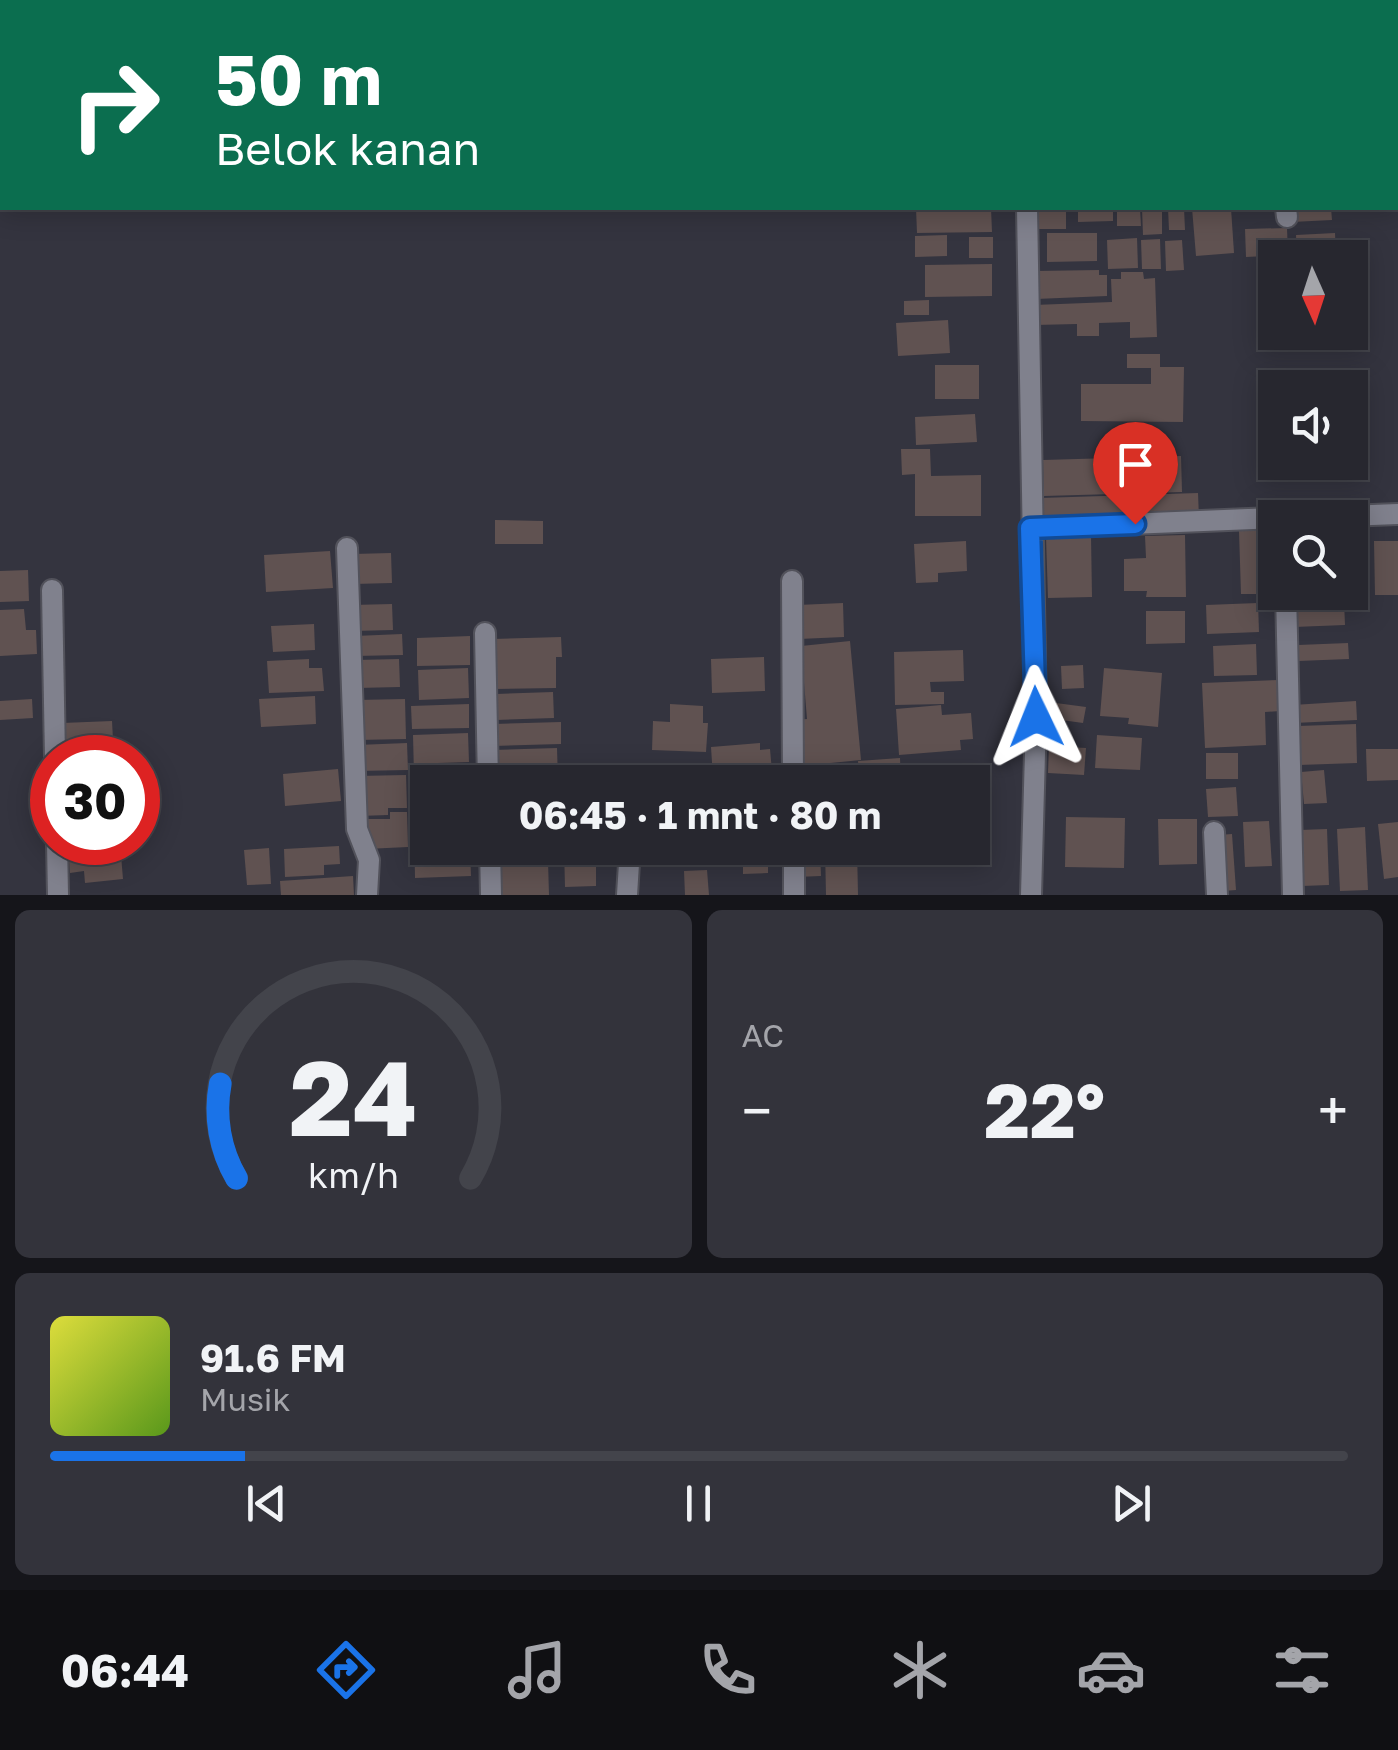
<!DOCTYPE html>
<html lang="id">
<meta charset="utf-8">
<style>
:root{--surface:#27272f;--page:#33333b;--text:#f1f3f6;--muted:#a4a5aa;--line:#43444b;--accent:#1a73e8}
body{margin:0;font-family:"Golos Text",sans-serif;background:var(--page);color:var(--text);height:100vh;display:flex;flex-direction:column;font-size:38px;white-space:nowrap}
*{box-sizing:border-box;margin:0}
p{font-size:32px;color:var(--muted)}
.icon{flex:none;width:55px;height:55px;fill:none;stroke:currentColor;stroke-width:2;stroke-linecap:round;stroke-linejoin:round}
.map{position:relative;height:895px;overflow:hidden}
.details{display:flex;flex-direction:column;gap:15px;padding:15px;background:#15151a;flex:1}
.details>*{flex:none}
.banner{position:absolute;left:0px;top:0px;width:1400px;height:210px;box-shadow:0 5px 25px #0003,0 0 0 2px var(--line);background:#0b6e4f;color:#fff;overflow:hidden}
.needle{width:65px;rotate:177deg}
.controls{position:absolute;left:1258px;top:240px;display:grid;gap:20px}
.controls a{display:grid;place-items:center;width:110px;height:110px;border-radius:0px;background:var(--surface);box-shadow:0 5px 25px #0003,0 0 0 2px var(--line);font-size:50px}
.speed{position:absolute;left:30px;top:735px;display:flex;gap:20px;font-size:50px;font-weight:700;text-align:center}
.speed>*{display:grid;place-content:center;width:130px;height:130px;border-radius:50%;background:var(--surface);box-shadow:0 5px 25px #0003,0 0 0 2px var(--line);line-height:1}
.speed .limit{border:15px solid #d22;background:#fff;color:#111}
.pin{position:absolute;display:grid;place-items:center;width:85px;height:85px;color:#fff;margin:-102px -42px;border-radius:50% 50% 50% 0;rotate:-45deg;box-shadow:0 0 10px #0007}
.pin .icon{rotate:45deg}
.me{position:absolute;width:110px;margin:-55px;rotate:358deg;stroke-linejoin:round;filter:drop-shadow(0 0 8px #0008)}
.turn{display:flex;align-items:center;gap:35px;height:210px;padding:0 50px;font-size:45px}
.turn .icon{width:130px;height:130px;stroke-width:2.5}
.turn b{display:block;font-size:70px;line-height:85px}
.big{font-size:75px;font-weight:700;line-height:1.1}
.details .card{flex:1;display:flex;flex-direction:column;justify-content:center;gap:15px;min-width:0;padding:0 35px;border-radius:15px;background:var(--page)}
.details .dial{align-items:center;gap:0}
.dial svg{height:260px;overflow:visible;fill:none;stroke:var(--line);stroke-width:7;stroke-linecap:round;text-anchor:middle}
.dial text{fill:var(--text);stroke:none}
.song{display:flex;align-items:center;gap:30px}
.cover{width:120px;height:120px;border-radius:15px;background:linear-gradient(135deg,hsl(60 70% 55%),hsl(90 70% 35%))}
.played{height:10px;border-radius:5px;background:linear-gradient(90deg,var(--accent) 15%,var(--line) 15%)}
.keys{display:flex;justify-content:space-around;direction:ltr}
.heat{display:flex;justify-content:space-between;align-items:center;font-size:55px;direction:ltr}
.details .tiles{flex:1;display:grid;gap:15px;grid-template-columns:1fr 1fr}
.card:last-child{grid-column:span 2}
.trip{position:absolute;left:410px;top:765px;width:580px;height:100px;border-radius:0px;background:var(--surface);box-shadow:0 5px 25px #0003,0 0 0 2px var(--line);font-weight:700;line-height:100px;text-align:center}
.dock{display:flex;height:160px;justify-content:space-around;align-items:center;background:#101013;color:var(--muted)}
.dock .icon{width:70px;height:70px}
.dock .selected{color:var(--accent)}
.dock b{font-size:45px;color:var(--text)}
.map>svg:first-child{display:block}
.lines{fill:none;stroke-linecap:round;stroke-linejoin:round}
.stream{stroke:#002b38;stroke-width:8}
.building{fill:#605251}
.lane-casing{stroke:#52525b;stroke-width:14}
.street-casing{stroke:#52525b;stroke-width:24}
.lane{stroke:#80818d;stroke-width:10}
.street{stroke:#80818d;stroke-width:20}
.route-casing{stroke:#114b97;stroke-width:25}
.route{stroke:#1a73e8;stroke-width:18}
</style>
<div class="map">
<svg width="1398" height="895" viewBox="0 0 1398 895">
<rect width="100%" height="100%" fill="#34343f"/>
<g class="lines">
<polyline class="stream" points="0,159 2,159"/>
</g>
<g class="building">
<polygon points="916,208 991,208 992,232 917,233"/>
<rect x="1033" y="208" width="33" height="21"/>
<polygon points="1078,208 1113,208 1113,221 1078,222"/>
<polygon points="1117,208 1140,208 1141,226 1117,226"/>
<polygon points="1142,208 1162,208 1162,234 1143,235"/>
<polygon points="1168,208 1184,208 1185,230 1169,230"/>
<polygon points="1192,208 1231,208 1234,253 1196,256"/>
<polygon points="1292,208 1331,208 1332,220 1292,222"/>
<polygon points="1287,228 1288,255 1246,257 1245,229"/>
<polygon points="1047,233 1097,233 1097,261 1047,262"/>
<polygon points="1335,233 1336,258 1297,258 1296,235"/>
<polygon points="947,235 947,256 915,257 915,236"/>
<rect x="969" y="237" width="24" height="21"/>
<polygon points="1137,238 1138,268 1108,269 1107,240"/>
<polygon points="1160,239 1161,269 1142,269 1141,240"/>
<polygon points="1182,240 1184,270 1166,271 1165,241"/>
<polygon points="992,264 992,296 925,297 925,265"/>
<polygon points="1099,270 1099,275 1107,275 1107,296 1036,299 1036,271"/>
<polygon points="1121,272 1143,272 1144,279 1155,278 1157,337 1130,338 1130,322 1099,323 1099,336 1077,336 1077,324 1035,325 1034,305 1112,302 1111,279 1121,279"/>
<polygon points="929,300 929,315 904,315 904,301"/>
<polygon points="948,320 950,353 898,356 896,323"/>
<polygon points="1127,354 1160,354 1160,367 1184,367 1183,422 1081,421 1081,384 1151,384 1151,368 1127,368"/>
<rect x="935" y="365" width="44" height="34"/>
<polygon points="975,414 977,442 916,445 915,417"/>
<polygon points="901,449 930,449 931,476 981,475 981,516 915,516 915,474 902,475"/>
<polygon points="1181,456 1182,492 1044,496 1043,460"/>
<polygon points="1198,493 1199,518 1040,522 1040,498"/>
<polygon points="495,520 543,521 543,544 495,544"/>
<polygon points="1264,530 1267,594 1241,594 1239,531"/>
<polygon points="1185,535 1186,597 1146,597 1147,591 1124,591 1124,559 1146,558 1145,536"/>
<polygon points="1091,536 1092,597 1048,598 1046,537"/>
<polygon points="966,541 967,571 938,573 938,582 916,583 914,544"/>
<polygon points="1374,541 1398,541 1398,595 1375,595"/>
<polygon points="330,551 333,588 266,592 264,555"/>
<polygon points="391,553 392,583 354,584 353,554"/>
<polygon points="28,570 29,601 0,602 0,571"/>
<polygon points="1344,601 1345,625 1294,627 1293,603"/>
<polygon points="843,603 844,637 799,639 798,605"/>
<polygon points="1258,603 1259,632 1207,634 1206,605"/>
<polygon points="392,604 393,630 353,631 352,605"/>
<polygon points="24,609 26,630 36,630 37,654 0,656 0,610"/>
<polygon points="1146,611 1185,611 1185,643 1146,644"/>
<polygon points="314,624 315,650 273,652 271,626"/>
<polygon points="402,634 403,655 355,656 355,636"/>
<polygon points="470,636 470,665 417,666 417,638"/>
<polygon points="561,637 562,657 556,657 556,688 495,689 493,639"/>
<polygon points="850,641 861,760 800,766 796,720 807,719 801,646"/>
<polygon points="1348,643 1349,659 1298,661 1298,645"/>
<polygon points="1256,644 1257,675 1214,676 1213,646"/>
<polygon points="963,650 964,681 930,682 931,692 944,692 944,704 895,705 894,652"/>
<polygon points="764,657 765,691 712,693 711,659"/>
<polygon points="309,659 309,668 322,668 324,691 269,693 267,661"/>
<polygon points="399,659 400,687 357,688 356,660"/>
<polygon points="1083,665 1084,688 1062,689 1061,666"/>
<polygon points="468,668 469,698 419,700 418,670"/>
<polygon points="1104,668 1162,673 1158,727 1128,724 1129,718 1100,716"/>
<polygon points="1279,680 1280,711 1265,712 1266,745 1205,748 1202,683"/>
<polygon points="553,692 554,718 496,720 496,694"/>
<polygon points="315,696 316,724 261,727 259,699"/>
<polygon points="32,699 33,718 0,720 0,701"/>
<polygon points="405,699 406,739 357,740 357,700"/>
<polygon points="1356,701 1357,720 1294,723 1293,705"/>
<polygon points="1056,703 1086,707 1083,723 1054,719"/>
<polygon points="469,704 469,728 412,729 411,706"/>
<polygon points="670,704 703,706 703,723 708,723 706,752 652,750 653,721 670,722"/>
<polygon points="941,705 942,715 971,713 973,739 960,740 961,750 899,755 896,709"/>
<polygon points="112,721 114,758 63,758 62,723"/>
<polygon points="561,722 561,744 494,746 494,724"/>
<polygon points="1356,724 1357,763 1299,765 1298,726"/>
<polygon points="468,733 469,762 438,763 438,774 414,775 413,735"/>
<polygon points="1097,735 1142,738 1140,770 1095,768"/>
<polygon points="407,743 408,770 357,771 357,745"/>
<polygon points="760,743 760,750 770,749 773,782 730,782 730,777 713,778 711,747"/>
<polygon points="1049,746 1086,748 1084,775 1048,773"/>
<polygon points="557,748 558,781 493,782 493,750"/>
<polygon points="1366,749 1398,749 1398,780 1367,781"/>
<rect x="1206" y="753" width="32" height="26"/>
<polygon points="900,758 901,781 860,782 858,761"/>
<polygon points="956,766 958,782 909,782 907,772"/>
<polygon points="338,769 341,801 285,806 283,774"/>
<polygon points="1324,770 1327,803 1304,804 1301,772"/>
<polygon points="406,775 407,808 388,808 388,815 359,816 358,776"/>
<polygon points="1236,787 1238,816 1208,817 1206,789"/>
<rect x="412" y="791" width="16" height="30"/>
<polygon points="390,812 407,812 408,847 366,849 366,819 390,819"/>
<polygon points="1066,817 1125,818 1124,868 1065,867"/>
<polygon points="1158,819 1197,819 1197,864 1159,865"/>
<polygon points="1269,821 1272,866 1245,867 1243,822"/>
<polygon points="1398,822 1398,877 1384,879 1378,824"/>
<polygon points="414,823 428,823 428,848 470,848 471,876 415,878"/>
<polygon points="1365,827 1368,890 1340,891 1337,829"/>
<polygon points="1327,829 1329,885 1302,886 1300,830"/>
<polygon points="1232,834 1236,890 1223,891 1219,835"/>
<polygon points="120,843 123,879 85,883 84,871 70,873 68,847"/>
<polygon points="339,846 340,864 324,865 324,875 285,877 284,849"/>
<polygon points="269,848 271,884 247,885 244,850"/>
<polygon points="564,848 608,848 608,860 596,861 596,886 565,887"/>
<polygon points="634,848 703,848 703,859 635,862"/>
<polygon points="726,848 768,848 768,873 743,874 743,863 726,864"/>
<polygon points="795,848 820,848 821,876 796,877"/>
<polygon points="825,848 857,848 858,895 826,895"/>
<polygon points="920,848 973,848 973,859 921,862"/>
<polygon points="548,861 549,895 497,895 495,863"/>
<polygon points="707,870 709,895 685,895 684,871"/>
<polygon points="353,876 354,895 281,895 280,881"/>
</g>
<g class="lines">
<defs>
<polyline id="lane" points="1029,2 1029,0"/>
<g id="street">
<polyline points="1027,208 1036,717 1031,895"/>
<polyline points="1286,208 1287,217"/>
<polyline points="1295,518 1398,514"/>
<polyline points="1030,528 1275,518"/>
<polyline points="347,548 357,829 369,860 367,895"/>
<polyline points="792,581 793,782"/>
<polyline points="52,590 55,758"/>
<polyline points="1286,592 1293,895"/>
<polyline points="485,633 488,782"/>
<polyline points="1214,832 1217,895"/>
<polyline points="57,842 58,895"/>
<polyline points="490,848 491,895"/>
<polyline points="794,848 794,895"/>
<polyline points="627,895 630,848"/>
</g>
</defs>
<use href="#lane" class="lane-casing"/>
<use href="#street" class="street-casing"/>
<use href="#lane" class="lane"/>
<use href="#street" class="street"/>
</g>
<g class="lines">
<defs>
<polyline id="route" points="1036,717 1030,528 1135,524"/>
</defs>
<use href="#route" class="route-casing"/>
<use href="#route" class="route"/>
</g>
</svg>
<div class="controls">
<a><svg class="needle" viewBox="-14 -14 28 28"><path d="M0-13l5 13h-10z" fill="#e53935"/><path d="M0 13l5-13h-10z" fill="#a4a5aa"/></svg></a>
<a><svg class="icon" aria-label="sound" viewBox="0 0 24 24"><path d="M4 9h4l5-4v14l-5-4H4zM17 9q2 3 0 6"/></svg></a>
<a><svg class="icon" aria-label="search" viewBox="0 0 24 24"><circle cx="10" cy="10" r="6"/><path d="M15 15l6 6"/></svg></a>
</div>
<div class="speed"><div class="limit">30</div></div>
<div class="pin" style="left:1135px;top:524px;background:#d93025"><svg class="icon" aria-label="arrive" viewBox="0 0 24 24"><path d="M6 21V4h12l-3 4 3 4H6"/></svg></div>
<svg class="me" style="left:1036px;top:717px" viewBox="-20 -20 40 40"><path d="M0-17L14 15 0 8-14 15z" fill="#1a73e8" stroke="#fff" stroke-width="4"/></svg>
<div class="trip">06:45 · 1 mnt · 80 m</div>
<div class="banner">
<div class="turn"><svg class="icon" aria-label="right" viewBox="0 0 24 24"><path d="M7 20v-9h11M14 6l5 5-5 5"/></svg><div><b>50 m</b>Belok kanan</div></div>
</div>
</div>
<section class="details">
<div class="tiles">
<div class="card dial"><svg viewBox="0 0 100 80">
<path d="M14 69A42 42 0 1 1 86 69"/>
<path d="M14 69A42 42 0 0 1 9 40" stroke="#1a73e8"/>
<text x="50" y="56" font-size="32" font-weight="700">24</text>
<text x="50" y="72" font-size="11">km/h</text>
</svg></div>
<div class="card"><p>AC</p>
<div class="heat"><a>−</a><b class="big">22°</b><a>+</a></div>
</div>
<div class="card">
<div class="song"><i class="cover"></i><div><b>91.6 FM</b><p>Musik</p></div></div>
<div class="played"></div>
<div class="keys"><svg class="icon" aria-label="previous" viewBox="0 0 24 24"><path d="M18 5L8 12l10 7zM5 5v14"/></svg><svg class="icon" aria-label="pause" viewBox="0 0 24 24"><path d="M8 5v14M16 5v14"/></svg><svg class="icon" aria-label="next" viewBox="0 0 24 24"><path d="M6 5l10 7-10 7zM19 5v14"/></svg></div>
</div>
</div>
</section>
<nav class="dock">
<b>06:44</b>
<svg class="icon selected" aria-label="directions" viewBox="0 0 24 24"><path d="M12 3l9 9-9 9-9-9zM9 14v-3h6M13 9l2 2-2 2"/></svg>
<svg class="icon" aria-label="music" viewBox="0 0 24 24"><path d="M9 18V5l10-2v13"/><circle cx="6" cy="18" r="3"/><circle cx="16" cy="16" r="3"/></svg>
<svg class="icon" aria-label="phone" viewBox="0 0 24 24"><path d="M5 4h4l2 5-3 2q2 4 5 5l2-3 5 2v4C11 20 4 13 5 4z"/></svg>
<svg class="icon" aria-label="climate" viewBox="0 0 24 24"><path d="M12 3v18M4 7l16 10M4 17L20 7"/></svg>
<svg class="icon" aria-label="car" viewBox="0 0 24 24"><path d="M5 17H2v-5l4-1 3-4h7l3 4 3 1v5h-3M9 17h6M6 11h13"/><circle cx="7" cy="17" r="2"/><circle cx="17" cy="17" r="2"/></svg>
<svg class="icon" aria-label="filters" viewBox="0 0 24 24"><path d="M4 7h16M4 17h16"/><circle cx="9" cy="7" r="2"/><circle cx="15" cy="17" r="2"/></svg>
</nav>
